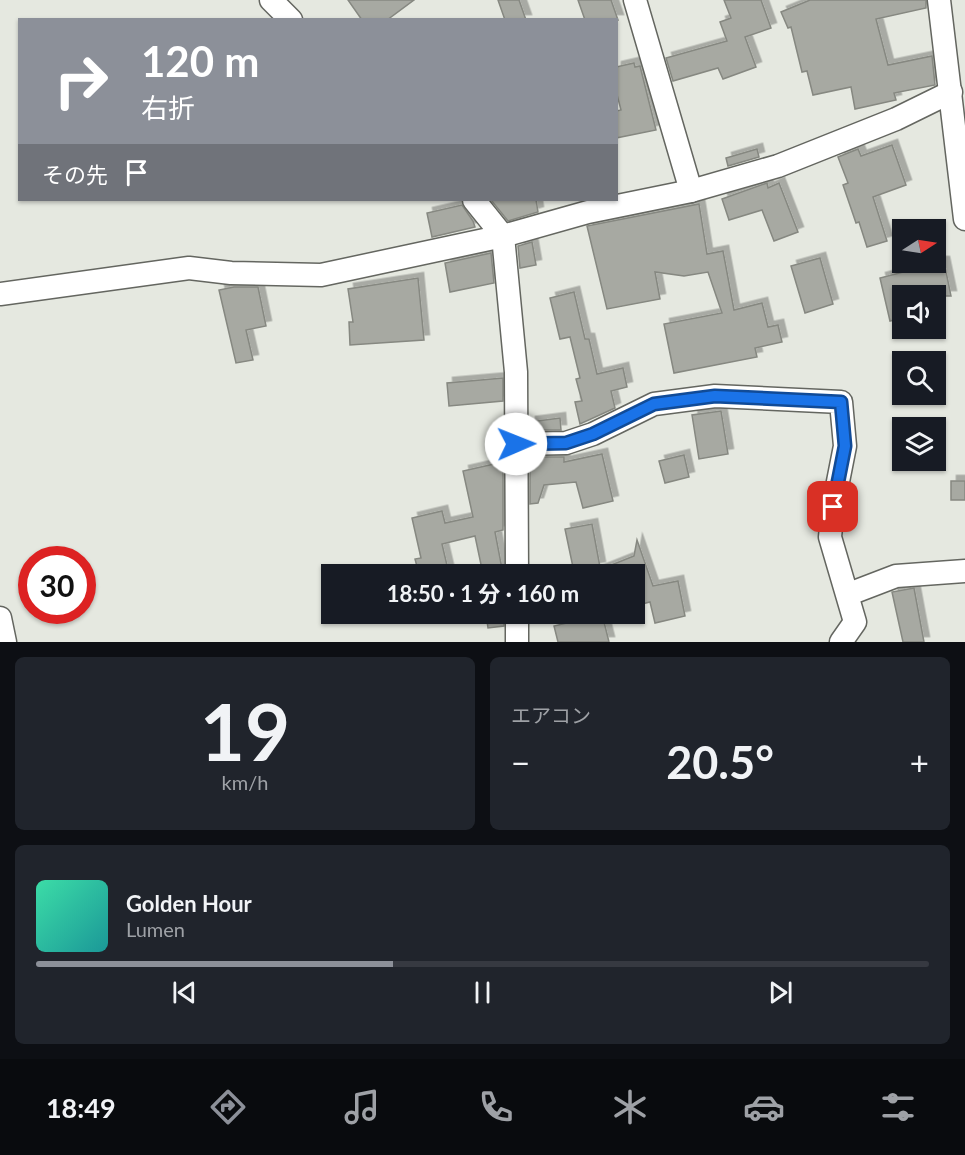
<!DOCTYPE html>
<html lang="ja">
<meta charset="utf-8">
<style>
:root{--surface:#171b24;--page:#20242c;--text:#f1f3f6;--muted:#9ea1a6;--line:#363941;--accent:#8c9099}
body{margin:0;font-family:Lato,"Noto Sans JP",sans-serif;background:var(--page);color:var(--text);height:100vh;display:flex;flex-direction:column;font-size:22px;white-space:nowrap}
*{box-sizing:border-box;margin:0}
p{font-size:20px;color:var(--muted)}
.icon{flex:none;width:33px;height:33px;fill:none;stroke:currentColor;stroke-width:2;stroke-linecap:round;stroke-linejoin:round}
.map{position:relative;height:642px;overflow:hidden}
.side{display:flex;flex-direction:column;gap:15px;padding:15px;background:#0d0f14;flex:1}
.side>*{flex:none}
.banner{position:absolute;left:18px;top:18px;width:600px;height:183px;border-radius:0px;box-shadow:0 2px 4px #0004;background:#8c9099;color:#fff;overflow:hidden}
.needle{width:39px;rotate:78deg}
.tools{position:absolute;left:892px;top:219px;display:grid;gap:12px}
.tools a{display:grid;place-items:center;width:54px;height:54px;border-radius:0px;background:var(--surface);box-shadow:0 2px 4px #0004;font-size:30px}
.speed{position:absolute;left:18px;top:546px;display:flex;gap:12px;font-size:30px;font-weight:700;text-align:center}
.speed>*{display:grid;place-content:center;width:78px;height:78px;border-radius:50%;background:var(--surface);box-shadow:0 2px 4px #0004;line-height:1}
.speed .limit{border:9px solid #d22;background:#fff;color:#111}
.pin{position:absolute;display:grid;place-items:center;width:51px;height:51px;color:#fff;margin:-26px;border-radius:12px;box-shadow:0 3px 9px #0006}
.me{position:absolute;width:66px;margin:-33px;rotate:89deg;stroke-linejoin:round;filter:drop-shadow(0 0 4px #0008)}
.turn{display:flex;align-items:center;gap:21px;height:126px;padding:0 24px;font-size:27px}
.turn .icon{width:78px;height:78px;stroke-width:2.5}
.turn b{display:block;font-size:42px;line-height:51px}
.then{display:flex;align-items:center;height:57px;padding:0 24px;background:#0003;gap:12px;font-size:22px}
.big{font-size:45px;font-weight:700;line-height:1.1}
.side .widget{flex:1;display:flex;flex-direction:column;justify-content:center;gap:9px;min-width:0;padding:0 21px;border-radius:9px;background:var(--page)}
.side .dial{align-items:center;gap:0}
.dial b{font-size:78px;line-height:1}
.song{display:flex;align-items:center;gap:18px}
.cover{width:72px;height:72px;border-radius:9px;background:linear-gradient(135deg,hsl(160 70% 55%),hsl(180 70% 35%))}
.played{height:6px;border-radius:3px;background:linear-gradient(90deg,var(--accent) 40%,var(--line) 40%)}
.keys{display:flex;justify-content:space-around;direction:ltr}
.heat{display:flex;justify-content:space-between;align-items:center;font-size:33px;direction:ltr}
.side .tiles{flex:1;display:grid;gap:15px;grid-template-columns:1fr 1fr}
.widget:last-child{grid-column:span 2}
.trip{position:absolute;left:321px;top:564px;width:324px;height:60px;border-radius:0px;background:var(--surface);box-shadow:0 2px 4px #0004;font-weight:700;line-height:60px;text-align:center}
.dock{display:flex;height:96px;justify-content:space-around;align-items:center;background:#090b0e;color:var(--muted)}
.dock .icon{width:42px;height:42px}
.dock .selected{color:var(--accent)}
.dock b{font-size:27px;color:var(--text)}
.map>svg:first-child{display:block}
.building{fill:#a7a9a2;stroke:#868881;stroke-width:1.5;filter:url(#shadow)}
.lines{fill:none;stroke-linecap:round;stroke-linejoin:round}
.minor-casing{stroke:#646660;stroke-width:25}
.minor{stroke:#fff;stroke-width:22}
.route-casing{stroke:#114b97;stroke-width:15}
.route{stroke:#1a73e8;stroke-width:10}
</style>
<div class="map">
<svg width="965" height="642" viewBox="0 0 965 642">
<defs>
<filter id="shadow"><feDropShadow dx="5.5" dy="-5.5" stdDeviation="0" flood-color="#0004"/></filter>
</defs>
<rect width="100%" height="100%" fill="#e5e8e0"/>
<g class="building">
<polygon points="348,0 414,0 387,20 362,20"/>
<polygon points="498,0 519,0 526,20 505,20"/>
<polygon points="578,0 611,0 618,20 585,20"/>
<polygon points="724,0 761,0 771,28 745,37 756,67 723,79 718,68 673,81 666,58 727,41 720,22 731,18"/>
<polygon points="810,0 926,0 926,8 876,19 888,65 932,56 935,85 894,93 896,100 855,109 851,87 813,95 807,71 802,72 791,27 788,28 781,12"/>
<polygon points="634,63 635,67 640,66 656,130 616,138 616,111 621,110 616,91 616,67"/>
<polygon points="892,145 906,185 873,197 887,241 867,247 859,222 856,223 843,185 848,183 838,157 858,149 861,156"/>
<polygon points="757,149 759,157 728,166 726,158"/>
<polygon points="767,183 768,188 779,183 798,232 774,241 762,210 729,220 722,199"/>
<polygon points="491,200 536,200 538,212 508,221"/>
<polygon points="699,204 707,254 723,251 734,310 762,303 768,327 778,325 782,342 755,348 757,357 674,373 664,324 722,313 708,272 684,276 655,272 660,299 607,309 587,226"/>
<polygon points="462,205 473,221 475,227 432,237 427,213"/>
<polygon points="532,242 536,265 520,268 518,246"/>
<polygon points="491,253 494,283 450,292 445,263"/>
<polygon points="820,258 833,304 805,313 791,266"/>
<polygon points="909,262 944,262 951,296 903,296 903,318 890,321 880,278 911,270"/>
<polygon points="418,278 424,340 350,345 349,322 353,322 348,289"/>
<polygon points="234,287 258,287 266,326 246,330 253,360 236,363 219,290"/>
<polygon points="574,292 585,339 589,339 597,374 623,368 627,387 611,391 615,408 580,424 575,402 582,401 576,379 580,378 570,337 560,339 550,298"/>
<polygon points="503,378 503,401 449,406 447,383"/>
<polygon points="721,411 728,454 699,459 692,415"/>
<polygon points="560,418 561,430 530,430 530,422"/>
<polygon points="602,454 613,501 583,508 576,482 544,485 538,503 530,504 530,457 564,457 564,462"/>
<polygon points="684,455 689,477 665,483 659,461"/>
<polygon points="503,462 503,530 495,532 503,574 483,574 475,536 442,544 449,574 419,574 415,559 421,558 412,518 442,511 445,523 473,517 463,471"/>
<rect x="951" y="481" width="14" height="19"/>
<polygon points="592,524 600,567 574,572 565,529"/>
<polygon points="637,540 653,586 678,581 685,616 655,623 650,602 634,606 634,574 589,574 634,556"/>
<polygon points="914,588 924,642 903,642 892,592"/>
<polygon points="486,614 504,614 504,626 488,628"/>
<polygon points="587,614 602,614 609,642 558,642 554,626 588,618"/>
</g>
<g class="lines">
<defs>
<g id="minor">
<polyline points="271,0 291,20"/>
<polyline points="635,0 691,191"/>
<polyline points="939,0 965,219"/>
<polyline points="474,200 503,236 516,372 517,574"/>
<polyline points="0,294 189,268 231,273 321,275 503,236 588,212 691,191 778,166 896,119 951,92"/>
<polyline points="516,444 566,443 593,434 654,404 715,396 841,402 845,446 833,507 830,537 855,622 841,642"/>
<polyline points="849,594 896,576 965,571"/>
<polyline points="517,614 517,642"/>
<polyline points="0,618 5,642"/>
</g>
</defs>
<use href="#minor" class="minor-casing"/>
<use href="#minor" class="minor"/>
</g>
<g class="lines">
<defs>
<polyline id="route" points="516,444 566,443 593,434 654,404 715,396 841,402 845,446 833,507"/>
</defs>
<use href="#route" class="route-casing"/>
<use href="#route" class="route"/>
</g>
</svg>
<div class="tools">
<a><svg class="needle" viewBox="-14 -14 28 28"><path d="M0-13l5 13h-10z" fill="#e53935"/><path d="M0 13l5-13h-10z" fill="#9ea1a6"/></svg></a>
<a><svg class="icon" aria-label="sound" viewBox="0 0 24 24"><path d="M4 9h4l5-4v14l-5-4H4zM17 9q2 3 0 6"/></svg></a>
<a><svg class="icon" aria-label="search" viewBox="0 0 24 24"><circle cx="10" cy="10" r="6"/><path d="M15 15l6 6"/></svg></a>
<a><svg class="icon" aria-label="layers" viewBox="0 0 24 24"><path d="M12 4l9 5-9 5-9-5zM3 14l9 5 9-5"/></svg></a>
</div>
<div class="speed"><div class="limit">30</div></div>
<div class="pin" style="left:833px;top:507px;background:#d93025"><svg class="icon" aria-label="arrive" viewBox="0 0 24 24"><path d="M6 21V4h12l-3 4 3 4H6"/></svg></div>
<svg class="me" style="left:516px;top:444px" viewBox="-20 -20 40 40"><circle r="19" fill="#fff"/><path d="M0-13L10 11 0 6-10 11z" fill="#1a73e8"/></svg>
<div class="trip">18:50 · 1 分 · 160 m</div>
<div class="banner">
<div class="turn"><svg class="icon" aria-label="right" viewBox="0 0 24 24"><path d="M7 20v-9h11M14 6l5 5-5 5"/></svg><div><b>120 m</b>右折</div></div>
<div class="then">その先<svg class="icon" aria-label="arrive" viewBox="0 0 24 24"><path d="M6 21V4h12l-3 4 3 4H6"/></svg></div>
</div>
</div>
<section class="side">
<div class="tiles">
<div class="widget dial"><b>19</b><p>km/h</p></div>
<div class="widget"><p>エアコン</p>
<div class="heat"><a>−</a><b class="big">20.5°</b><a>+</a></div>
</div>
<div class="widget">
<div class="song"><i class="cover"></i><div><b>Golden Hour</b><p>Lumen</p></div></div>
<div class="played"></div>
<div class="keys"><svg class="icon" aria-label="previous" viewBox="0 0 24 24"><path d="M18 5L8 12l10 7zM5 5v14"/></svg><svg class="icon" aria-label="pause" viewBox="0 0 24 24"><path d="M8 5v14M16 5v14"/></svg><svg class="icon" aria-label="next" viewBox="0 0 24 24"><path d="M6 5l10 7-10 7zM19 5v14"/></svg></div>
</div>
</div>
</section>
<nav class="dock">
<b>18:49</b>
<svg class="icon selected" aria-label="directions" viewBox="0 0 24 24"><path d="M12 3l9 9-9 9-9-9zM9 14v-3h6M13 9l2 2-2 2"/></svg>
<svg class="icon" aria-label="music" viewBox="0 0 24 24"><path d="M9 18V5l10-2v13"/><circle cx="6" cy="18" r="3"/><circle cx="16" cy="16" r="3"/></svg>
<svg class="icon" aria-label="phone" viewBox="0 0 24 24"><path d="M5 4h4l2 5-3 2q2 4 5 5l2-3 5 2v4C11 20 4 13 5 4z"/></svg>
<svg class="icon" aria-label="climate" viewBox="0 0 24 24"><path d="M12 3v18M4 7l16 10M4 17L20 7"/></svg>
<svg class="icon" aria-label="car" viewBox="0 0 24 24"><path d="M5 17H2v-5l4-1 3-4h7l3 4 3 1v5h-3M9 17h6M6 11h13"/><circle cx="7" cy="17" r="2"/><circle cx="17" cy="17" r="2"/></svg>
<svg class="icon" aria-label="filters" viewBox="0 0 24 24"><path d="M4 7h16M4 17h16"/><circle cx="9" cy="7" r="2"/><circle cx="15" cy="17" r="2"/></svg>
</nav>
